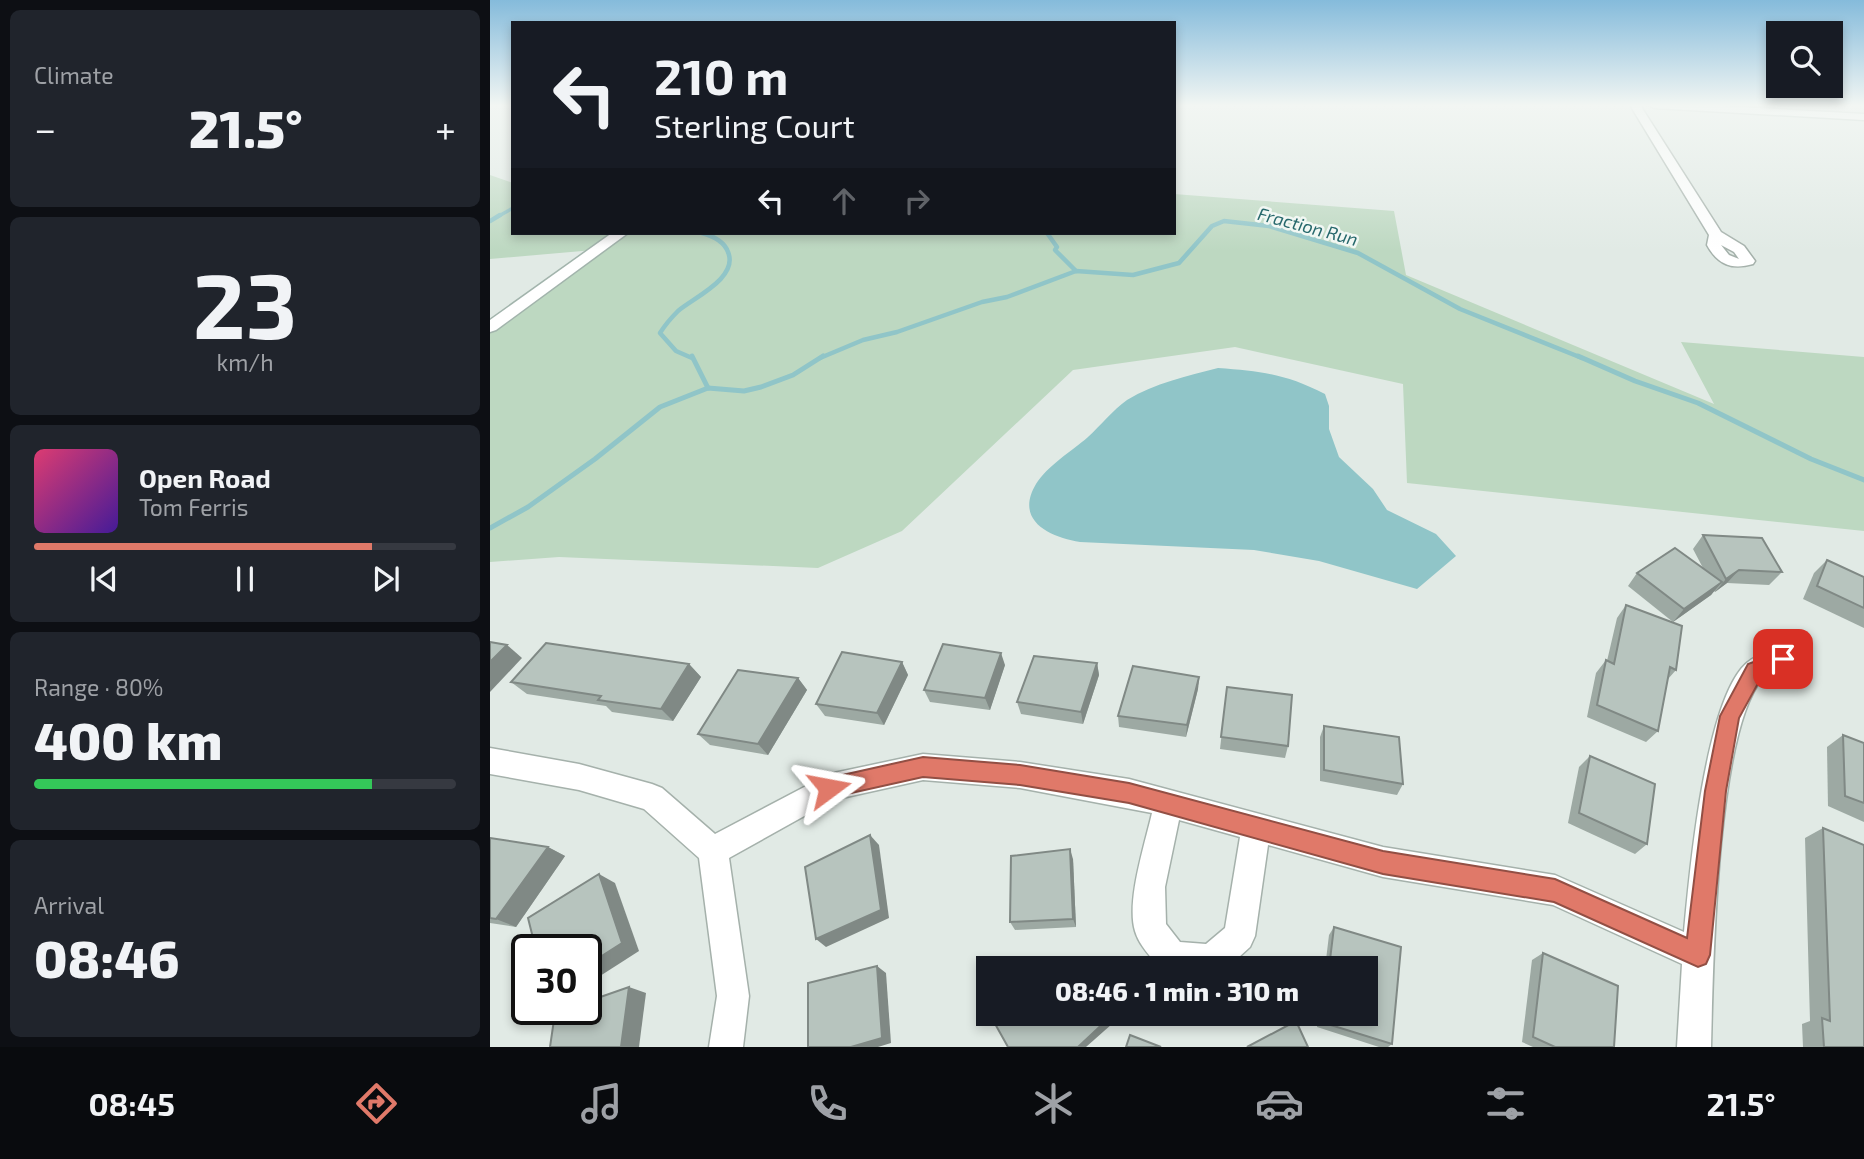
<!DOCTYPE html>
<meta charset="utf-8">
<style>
:root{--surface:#171b24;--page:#20242c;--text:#f1f3f6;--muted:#9ea1a6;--line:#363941;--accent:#e07969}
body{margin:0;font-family:"Exo 2",sans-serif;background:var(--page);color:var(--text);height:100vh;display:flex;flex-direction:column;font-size:26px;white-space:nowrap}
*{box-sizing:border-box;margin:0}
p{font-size:23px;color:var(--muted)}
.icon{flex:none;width:38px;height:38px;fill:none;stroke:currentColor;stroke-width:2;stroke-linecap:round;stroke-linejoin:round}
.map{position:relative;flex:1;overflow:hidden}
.sheet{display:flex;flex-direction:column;gap:10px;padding:10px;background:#0d0f14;width:490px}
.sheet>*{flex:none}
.top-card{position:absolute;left:21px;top:21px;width:665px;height:214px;border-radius:0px;box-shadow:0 4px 10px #0003;background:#171b24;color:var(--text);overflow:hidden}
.tools{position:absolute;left:1276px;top:21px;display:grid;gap:14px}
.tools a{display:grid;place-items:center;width:77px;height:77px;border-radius:0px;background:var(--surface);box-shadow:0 4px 10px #0003;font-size:35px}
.speed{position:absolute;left:21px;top:934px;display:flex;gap:14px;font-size:35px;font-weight:700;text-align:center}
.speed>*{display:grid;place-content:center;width:91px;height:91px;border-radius:50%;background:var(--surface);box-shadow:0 4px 10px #0003;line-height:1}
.speed .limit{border:4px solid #111;border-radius:10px;background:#fff;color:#111}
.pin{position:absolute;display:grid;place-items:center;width:60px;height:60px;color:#fff;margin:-30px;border-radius:14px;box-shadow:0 4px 10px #0006}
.me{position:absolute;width:77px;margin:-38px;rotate:77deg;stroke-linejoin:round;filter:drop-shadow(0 0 5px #0008)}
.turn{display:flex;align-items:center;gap:24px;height:147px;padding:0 28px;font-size:32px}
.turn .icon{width:91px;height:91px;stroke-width:2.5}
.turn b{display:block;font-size:49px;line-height:60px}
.lanes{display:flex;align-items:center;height:66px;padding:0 28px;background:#0003;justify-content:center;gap:35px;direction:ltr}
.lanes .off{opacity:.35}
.big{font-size:52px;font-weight:800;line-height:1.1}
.sheet .widget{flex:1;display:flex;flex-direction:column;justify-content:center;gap:10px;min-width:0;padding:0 24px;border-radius:10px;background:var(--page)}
.sheet .dial{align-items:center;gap:0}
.dial b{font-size:91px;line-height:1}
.song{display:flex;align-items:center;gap:21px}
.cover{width:84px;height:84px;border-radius:10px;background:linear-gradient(135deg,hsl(340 70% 55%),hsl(260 70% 35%))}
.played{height:7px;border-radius:4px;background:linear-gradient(90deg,var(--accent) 80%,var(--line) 80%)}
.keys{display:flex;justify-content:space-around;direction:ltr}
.heat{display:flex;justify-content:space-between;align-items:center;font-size:38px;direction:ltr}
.charge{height:10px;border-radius:5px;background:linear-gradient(90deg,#34c759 80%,var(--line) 0)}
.trip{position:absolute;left:486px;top:956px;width:402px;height:70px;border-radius:0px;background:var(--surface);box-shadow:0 4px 10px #0003;font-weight:800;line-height:70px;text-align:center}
.menu{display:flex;height:112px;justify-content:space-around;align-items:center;background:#090b0e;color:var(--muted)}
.menu .icon{width:49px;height:49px}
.menu .on{color:var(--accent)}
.menu b{font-size:32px;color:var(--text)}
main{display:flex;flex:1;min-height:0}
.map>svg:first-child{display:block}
.green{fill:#bdd8c1}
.water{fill:#90c5c8}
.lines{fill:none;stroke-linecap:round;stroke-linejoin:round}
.stream-far2{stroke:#90c5c8;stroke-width:3.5}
.stream-far1{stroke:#90c5c8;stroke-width:4.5}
.stream{stroke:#90c5c8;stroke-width:5}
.street-casing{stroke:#a5b1ab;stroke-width:3}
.secondary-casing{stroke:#a2b4ac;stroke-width:3}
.street{fill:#fff;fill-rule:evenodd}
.secondary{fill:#fff;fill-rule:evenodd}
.wall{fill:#9da9a3}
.shaded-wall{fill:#808985}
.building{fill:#b7c4be;stroke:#808985;stroke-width:2}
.route{fill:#e07969;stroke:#924f44;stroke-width:2}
.labels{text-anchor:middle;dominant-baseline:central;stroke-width:5;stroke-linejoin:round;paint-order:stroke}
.far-water-label{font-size:18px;font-style:italic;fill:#26686c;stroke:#f1f7f3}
</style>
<main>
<section class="sheet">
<div class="widget"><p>Climate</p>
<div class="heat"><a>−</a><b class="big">21.5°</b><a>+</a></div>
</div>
<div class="widget dial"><b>23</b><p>km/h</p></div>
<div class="widget">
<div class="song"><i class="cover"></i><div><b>Open Road</b><p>Tom Ferris</p></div></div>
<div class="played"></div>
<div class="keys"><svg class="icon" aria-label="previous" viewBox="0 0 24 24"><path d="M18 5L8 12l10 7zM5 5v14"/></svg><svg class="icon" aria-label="pause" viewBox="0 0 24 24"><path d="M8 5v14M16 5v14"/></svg><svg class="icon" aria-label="next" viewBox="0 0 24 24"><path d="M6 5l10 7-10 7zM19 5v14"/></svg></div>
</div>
<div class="widget"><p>Range · 80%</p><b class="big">400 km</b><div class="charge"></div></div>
<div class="widget"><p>Arrival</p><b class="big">08:46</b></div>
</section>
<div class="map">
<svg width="1374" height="1047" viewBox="0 0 1374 1047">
<rect width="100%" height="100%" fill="#e1eae5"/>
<polygon class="green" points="0,175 23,183 23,233 684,233 684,194 904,211 916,275 1224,404 1191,342 1374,357 1374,531 917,483 913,384 745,347 583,370 412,531 328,568 69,557 0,562 0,328 104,250 0,259"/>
<path class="water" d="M728 368C771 371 796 374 835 394L839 406V429L849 457 883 489 897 510 946 534 966 556 927 589 829 561 764 550 590 542C560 537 524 521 546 484 557 466 582 451 598 437 611 425 623 410 637 400 665 383 697 376 728 368Z"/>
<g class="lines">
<polyline class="stream-far2" points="7,217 23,208"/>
<g class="stream-far1">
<polyline points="0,221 10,215"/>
<polyline points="557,233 567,247 565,250 586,271"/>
<path d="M202 358 186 351 170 333C175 325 181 318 188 311 203 298 249 278 238 252 234 241 223 236 212 233"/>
<polyline points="330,358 373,340 407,332 492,302 517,297 586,271 643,275 689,263 722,226 734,221 779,226 868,253 970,309 1092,358"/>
</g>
<g class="stream">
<polyline points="202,356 218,388"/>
<polyline points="1088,356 1145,381 1208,403 1321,459 1374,480"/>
<polyline points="0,528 38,507 105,459 170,407 218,388 254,391 271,387 303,375 333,356"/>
</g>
<defs>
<g id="street">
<path d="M1140 105H1150L1231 232 1254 246 1265 261 1263 264C1242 270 1228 265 1217 245L1219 235ZM1231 245 1244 252 1249 259 1239 255Z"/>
<path d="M1293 648 1302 652 1305 659 1302 666C1293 670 1279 672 1272 679 1226 734 1223 970 1221 1047H1187L1192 964 1063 905 893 877 778 845 765 936 760 947 737 968H670C661 957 649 945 645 931 636 901 655 844 662 813L530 788 433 780 343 800 239 858 259 996 253 1047H219L227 996 209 858 154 809 89 790 0 774V748L89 764 162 784 172 788 225 834 339 774 433 754 530 762 639 779 893 847 1065 875 1194 932C1199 877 1215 696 1258 662 1267 654 1282 652 1293 648ZM689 820 750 837 735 928 716 944 690 942 676 924 675 887Z"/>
</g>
<g id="secondary">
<polygon points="1159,105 1214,105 1374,114 1374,120 1164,108"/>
<polygon points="122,233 138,233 6,330 0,332 0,320"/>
</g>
</defs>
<use href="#street" class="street-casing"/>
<use href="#secondary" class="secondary-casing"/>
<use href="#street" class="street"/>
<use href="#secondary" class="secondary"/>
</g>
<g class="wall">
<polygon points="1213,535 1292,572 1279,585 1237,583 1225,592 1224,591 1221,595 1183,622 1138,586 1147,573 1213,568 1203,549"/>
<polygon points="1337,560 1374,577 1374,628 1313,599 1324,573"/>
<polygon points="1136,605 1186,670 1178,679 1168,731 1156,742 1097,717 1106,673 1116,660 1117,661 1127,618"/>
<polygon points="412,662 418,675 394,725 335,716 326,704"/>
<polygon points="607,663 609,675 593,724 531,714 527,702"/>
<polygon points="199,664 211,677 183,721 122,712 116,706 37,694 21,682"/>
<polygon points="515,665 500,710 440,702 434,690"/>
<polygon points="709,677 708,689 696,737 629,727 628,716"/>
<polygon points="308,678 317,690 278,755 220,745 208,734"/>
<polygon points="737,687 798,746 795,758 730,749"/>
<polygon points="834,726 913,784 907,795 830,781 830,737"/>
<polygon points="1353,735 1374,743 1374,822 1338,806 1337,747"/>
<polygon points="1100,756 1157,844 1145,854 1078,823 1089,767"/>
<polygon points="1333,828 1374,1047 1313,1047 1312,1024 1320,1021 1315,838"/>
<polygon points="0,838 58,847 75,856 26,927 0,923"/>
<polygon points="583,859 586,927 525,930 520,922"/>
<polygon points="844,927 911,947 902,1044 898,1047 889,1047 827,1027 829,1013 877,1013 877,968 835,968 839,935"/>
<polygon points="1053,953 1124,1047 1043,1047 1032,1042 1042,960"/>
</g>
<g class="shaded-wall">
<polygon points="1249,570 1237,583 1225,592 1236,579"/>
<polygon points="1232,582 1221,595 1183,622 1194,609"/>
<polygon points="17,645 32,658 0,692 0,662"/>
<polygon points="511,653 515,665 500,710 495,698"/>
<polygon points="412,662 418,675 394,725 387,713"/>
<polygon points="607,663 609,675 593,724 591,712"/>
<polygon points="199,664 211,677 183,721 171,709"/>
<polygon points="709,677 708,689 696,737 697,725"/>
<polygon points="308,678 317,690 278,755 268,744"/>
<polygon points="380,835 389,845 399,918 336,947 326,939"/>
<polygon points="58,847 75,856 26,927 6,919"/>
<polygon points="580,849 583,859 586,927 583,919"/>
<polygon points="109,874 125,883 149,951 96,985 96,966"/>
<polygon points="387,966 396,973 401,1043 388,1047 361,1047"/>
<polygon points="139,987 156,993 149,1047 131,1047"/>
<polygon points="619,1018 622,1024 596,1047 588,1047"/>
</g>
<g class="building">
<polygon points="1213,535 1272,538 1292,572 1249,570 1236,579"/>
<polygon points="1185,548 1232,582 1194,609 1147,573"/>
<polygon points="1337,560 1374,577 1374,608 1327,586"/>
<polygon points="1136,605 1192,626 1186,670 1180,667 1168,731 1107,705 1116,660 1124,664"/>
<polygon points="0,642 17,645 0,662"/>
<polygon points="56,643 199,664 171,709 108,700 111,696 21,682"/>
<polygon points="453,644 511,653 495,698 434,690"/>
<polygon points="352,652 412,662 387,713 326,704"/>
<polygon points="544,656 607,663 591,712 527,702"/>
<polygon points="643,666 709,677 697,725 628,716"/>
<polygon points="248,670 308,678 268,744 208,734"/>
<polygon points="737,687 802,695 798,746 731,737"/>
<polygon points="834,726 909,737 913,784 834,770"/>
<polygon points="1353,735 1374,743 1374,803 1355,796"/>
<polygon points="1100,756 1165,784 1157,844 1089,813"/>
<polygon points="1333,828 1374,845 1374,1047 1334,1047 1332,1018 1340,1021"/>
<polygon points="380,835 391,910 326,939 315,867"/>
<polygon points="0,838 58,847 6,919 0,918"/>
<polygon points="580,849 583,919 520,922 521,856"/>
<polygon points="109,874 132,943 96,966 96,950 46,950 38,918"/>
<polygon points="844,927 911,947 902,1044 831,1022 833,1013 877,1013 877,968 839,968"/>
<polygon points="1053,953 1128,986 1124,1047 1065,1047 1043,1037"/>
<polygon points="387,966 392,1038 361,1047 318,1047 318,983"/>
<polygon points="139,987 131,1047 60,1047 65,1013 74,1010 96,1010 96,1002"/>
<polygon points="499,1013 616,1013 619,1018 588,1047 518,1047"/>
<polygon points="806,1021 818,1047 757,1047"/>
<polygon points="640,1035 671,1047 636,1047"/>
</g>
<linearGradient id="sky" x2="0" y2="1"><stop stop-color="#85bbdb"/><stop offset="0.42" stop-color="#f2f6f3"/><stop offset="1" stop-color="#f2f6f3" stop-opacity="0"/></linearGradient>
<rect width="1374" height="251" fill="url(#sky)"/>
<polygon class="route" points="1293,651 1300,653 1303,659 1300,665 1272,676 1249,718 1236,791 1220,955 1216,964 1208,967 1064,902 893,874 639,803 530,785 433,777 339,798 332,795 329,788 332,781 339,778 433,757 530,765 639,783 893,851 1065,879 1197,938 1215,791 1230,716 1258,664"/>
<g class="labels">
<g class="far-water-label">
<text transform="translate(818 226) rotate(15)">Fraction Run</text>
</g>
</g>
</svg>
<div class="tools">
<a><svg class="icon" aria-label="search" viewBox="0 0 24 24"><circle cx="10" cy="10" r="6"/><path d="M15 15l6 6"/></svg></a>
</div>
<div class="speed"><div class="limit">30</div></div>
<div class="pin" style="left:1293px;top:659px;background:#d93025"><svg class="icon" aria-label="arrive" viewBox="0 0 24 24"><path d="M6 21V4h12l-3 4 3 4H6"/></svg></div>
<svg class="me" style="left:339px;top:788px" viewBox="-20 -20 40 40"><path d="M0-17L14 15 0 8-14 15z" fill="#e07969" stroke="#fff" stroke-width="4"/></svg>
<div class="trip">08:46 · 1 min · 310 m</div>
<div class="top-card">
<div class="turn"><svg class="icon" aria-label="left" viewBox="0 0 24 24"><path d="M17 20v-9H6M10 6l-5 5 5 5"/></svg><div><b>210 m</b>Sterling Court</div></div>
<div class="lanes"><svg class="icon" aria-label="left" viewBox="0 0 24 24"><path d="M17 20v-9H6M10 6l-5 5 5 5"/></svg><svg class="icon off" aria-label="ahead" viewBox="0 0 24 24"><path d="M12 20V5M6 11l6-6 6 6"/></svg><svg class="icon off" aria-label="right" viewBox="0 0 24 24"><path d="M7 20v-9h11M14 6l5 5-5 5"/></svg></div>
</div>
</div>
</main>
<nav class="menu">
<b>08:45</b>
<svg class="icon on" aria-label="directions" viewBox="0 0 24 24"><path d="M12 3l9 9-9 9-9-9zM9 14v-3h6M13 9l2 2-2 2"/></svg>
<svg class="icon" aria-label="music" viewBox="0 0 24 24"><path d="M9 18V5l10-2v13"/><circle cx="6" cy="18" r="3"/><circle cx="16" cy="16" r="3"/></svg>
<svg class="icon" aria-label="phone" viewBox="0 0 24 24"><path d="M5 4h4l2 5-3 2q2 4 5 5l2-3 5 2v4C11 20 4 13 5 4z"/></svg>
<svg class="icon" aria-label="climate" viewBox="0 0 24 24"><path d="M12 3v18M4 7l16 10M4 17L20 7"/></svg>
<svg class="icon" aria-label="car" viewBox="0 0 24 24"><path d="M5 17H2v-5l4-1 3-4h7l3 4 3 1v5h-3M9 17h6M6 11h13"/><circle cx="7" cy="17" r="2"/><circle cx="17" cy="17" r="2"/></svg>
<svg class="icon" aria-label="filters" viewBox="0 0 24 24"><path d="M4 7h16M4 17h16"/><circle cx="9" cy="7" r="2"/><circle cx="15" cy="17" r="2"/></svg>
<b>21.5°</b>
</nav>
